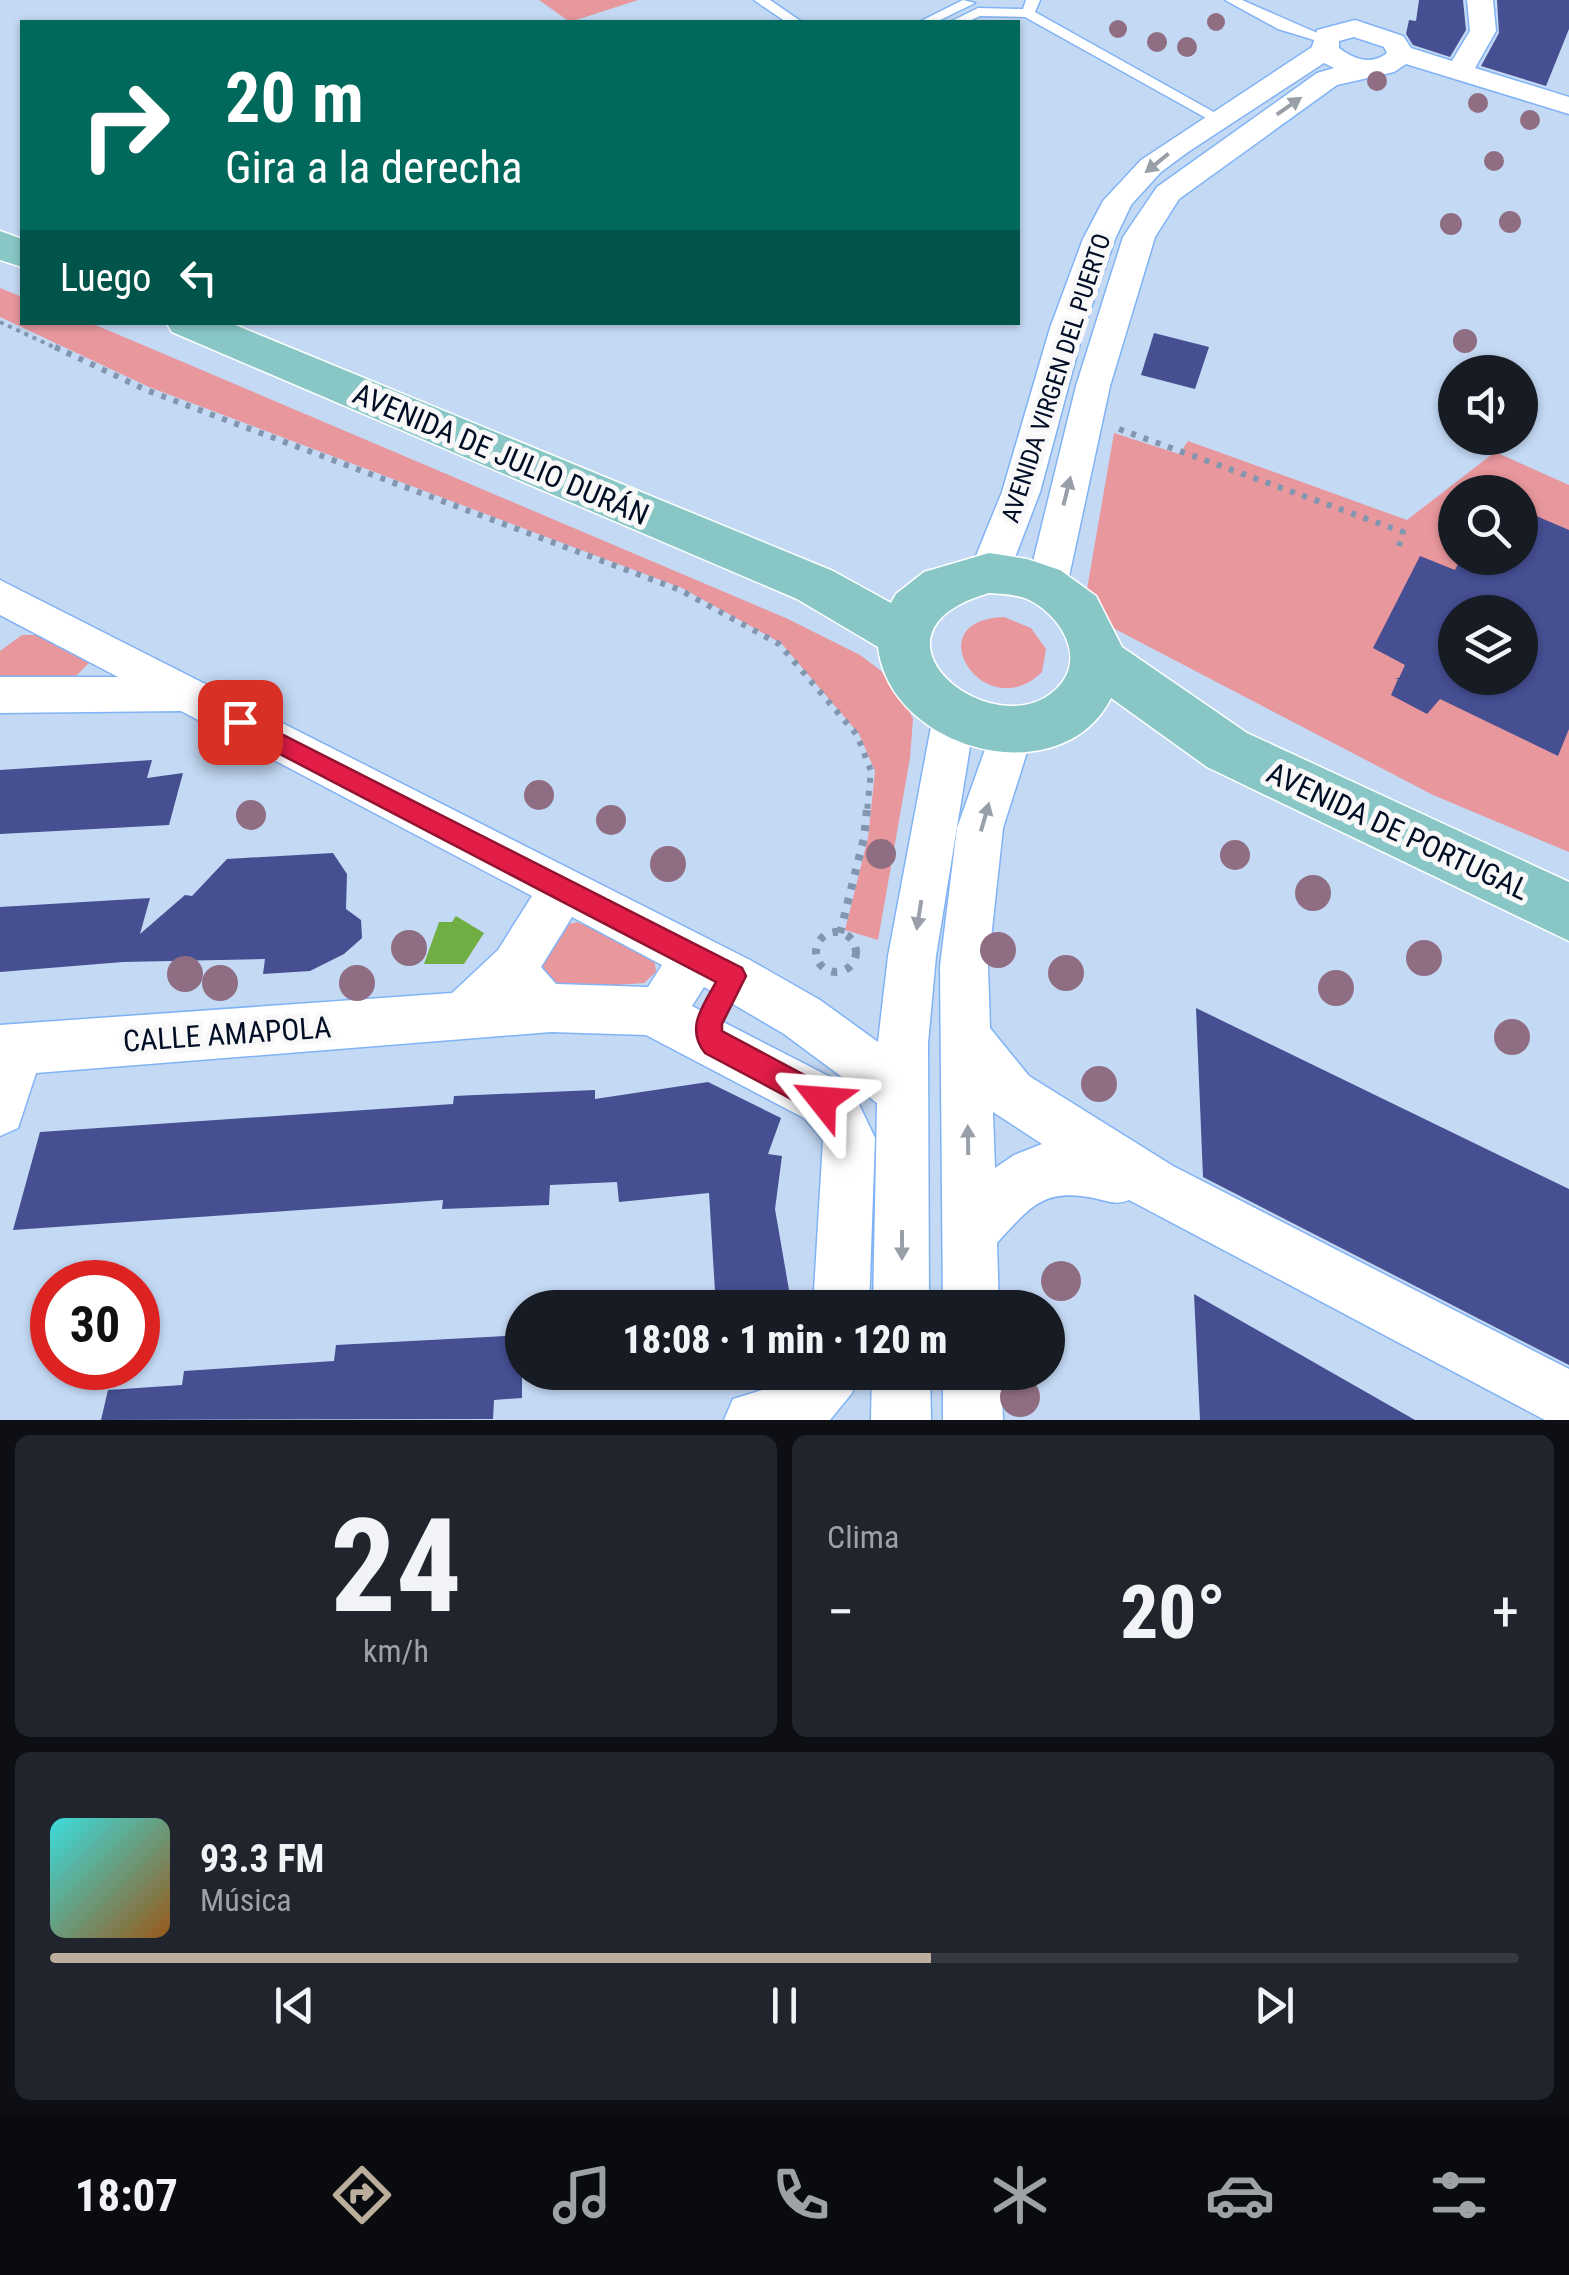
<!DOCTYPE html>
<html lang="es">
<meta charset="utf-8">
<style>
:root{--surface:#171b24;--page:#20242c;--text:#f1f3f6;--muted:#9ea1a6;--line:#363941;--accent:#bbae9c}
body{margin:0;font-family:"Roboto Condensed",sans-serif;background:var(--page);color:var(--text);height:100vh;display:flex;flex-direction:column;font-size:38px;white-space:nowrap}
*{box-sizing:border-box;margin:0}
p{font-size:32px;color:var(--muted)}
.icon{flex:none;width:55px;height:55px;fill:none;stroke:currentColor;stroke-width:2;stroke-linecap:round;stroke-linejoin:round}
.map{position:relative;height:1420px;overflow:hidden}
.details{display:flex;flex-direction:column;gap:15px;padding:15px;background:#0d0f14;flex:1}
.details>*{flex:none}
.hud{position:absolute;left:20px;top:20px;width:1000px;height:305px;border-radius:0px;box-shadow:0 2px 8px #0004;background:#00695c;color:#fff;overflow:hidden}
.tools{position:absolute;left:1438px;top:355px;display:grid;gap:20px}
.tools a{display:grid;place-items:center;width:100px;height:100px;border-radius:50%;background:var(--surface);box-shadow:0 2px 8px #0004;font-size:50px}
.speed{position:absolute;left:30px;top:1260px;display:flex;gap:20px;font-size:50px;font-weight:700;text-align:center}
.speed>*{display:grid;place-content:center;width:130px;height:130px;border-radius:50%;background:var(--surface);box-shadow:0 2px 8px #0004;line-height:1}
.speed .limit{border:15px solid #d22;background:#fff;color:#111}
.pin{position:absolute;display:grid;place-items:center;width:85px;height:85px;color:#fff;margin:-42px;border-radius:20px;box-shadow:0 5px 15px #0006}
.me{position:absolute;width:110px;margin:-55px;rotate:298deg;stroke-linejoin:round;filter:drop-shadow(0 0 8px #0008)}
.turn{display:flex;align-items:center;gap:35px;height:210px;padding:0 40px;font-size:45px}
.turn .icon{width:130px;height:130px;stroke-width:2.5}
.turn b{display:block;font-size:70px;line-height:85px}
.then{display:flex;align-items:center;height:95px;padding:0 40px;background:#0003;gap:20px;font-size:38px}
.big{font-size:75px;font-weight:800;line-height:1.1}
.details .widget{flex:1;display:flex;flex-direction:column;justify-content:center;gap:15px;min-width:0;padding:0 35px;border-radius:15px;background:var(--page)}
.details .dial{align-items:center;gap:0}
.dial b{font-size:130px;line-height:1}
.song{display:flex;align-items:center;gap:30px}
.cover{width:120px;height:120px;border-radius:15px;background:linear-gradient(135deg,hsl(180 70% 55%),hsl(30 70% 35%))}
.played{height:10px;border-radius:5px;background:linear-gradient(90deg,var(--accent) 60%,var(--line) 60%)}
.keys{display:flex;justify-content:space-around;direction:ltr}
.heat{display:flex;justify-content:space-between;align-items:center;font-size:55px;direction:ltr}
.details .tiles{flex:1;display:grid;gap:15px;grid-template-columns:1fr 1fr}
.widget:last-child{grid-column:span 2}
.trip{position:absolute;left:505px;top:1290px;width:560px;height:100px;border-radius:50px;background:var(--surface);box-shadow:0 2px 8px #0004;font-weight:800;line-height:100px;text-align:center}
.dock{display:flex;height:160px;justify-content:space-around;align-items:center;background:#090b0e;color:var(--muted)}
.dock .icon{width:70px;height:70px}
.dock .current{color:var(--accent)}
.dock b{font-size:45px;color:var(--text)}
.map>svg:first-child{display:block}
.green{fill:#e8979d;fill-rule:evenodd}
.water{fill:#6eae43}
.building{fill:#454f92;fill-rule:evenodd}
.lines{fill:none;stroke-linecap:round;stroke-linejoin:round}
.lane-casing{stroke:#80b3f5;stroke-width:3}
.street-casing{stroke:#80b3f5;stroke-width:3}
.primary-casing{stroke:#fff;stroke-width:3}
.path-far2{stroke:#8396b0;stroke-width:4;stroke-dasharray:4 5;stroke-linecap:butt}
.path-far1{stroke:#8396b0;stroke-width:6;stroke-dasharray:5 8;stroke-linecap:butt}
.path{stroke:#8396b0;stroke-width:8;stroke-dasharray:6 9;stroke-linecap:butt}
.lane{fill:#fff;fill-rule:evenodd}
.street{fill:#fff;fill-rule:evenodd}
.primary{fill:#89c6c6;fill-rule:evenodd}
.tree{fill:#8f6d82}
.oneway{fill:#999fa8}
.route{fill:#e11d48;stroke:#92132f;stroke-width:2.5}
.labels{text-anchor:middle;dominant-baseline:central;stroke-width:10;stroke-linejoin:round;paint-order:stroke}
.far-street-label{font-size:25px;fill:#000e25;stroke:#f8f8f8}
.street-label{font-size:30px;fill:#000e25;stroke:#f8f8f8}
</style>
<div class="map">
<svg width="1569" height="1420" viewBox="0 0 1569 1420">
<rect width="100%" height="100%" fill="#c4d9f4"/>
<g class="green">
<polygon points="539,0 638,0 570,22"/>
<polygon points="0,288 22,297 22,322 88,323 98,326 788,619 860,655 880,670 901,693 913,719 910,758 878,940 845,930 868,838 875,771 859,734 781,643 682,588 149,387 0,317"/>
<path d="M1114 433 1179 454 1188 441 1407 520 1495 452 1569 485V852L1433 795 1115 629 1087 589ZM1455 492H1520V558H1455ZM1455 612H1520V678H1455Z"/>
<path d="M1004 617 1031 628 1046 649 1042 672C985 728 914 620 1004 617Z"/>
<polygon points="22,635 37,635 91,661 74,678 0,682 0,651"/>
<polygon points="577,922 654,956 656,972 644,983 553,990 537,961 566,925"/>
</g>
<polygon class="water" points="456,916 484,933 464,964 424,964 439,922 452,922"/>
<g class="building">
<polygon points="1419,0 1463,0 1466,30 1450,57 1413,45 1406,34 1409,20 1416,21"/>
<polygon points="1497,0 1569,0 1569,29 1546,86 1481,66 1499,33"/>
<polygon points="1154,333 1209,347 1195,389 1141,375"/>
<path d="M1520 509 1569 530V729L1558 756 1440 699 1427 714 1391 695 1398 679 1394 678H1399L1405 665 1373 648 1420 556 1455 570 1461 558H1520ZM1455 612H1520V678H1455Z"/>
<polygon points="152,760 147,778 183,773 169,825 0,834 0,770"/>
<polygon points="333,853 347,874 346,909 361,920 362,938 344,954 310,971 263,974 265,959 123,962 0,972 0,907 150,898 140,934 185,895 192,896 227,859"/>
<polygon points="1196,1008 1569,1189 1569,1365 1203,1177"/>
<polygon points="708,1082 781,1118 768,1154 782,1156 775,1209 790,1296 737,1308 716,1308 709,1193 619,1202 617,1182 550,1185 549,1205 442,1209 443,1200 13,1230 40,1132 453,1104 454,1096 595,1090 595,1099"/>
<polygon points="1194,1294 1415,1420 1200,1420"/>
<polygon points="522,1335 522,1398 494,1400 493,1419 101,1420 108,1390 182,1385 184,1371 334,1361 336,1345"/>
</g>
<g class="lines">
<defs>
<g id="lane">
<polygon points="754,0 770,0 802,22 786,22"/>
<polygon points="963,0 975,3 936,22 919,22"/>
<polygon points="1026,0 1040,0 1035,12 1228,120 1215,123 1025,17 980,16 967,22 950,22 978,8 1023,9"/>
<polygon points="1225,0 1242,0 1331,39 1324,43 1278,29"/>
</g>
<g id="street">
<path d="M1467 0H1493L1496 31 1475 68 1569 97V114L1406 64 1394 72 1337 85 1179 199 1155 237 1110 386 1067 586 1061 597 1047 601 1033 597 1027 586 1076 386 1123 237 1157 187 1317 73 1334 68 1324 63 1188 152 1161 172 1131 205 1115 239 1084 328 1040 492 1009 573 1003 584 989 588 975 584 969 573 1002 492 1050 328 1083 239 1103 201 1141 160 1312 47 1317 30 1355 20 1403 36 1411 48 1452 61 1470 31ZM1354 37 1384 47 1387 53C1370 66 1354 59 1339 48V41Z"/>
<path d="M0 580 750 960 820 1000 878 1042 888 956 933 716 939 703 954 698 969 703 975 716 936 956 928 1043 929 1308H873L877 1103 784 1034 704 987 692 1006 840 1082 856 1098 875 1138 869 1308H813L823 1140 804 1118 646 1035 551 1032 36 1073 18 1128 0 1136V1025L452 993 498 950 532 896 181 711 0 713V677H118L0 615ZM572 917 662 965 648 987 556 984 541 967Z"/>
<path d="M1013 712 1028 717 1034 730 1003 828 988 966 990 1028 1029 1076 1173 1166 1569 1369V1420H1545L1129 1200C1118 1205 1110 1202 1098 1199 1044 1187 1032 1205 997 1243L999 1308H943L940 966 957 828 992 730 998 717ZM993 1112 1042 1144 1014 1155 995 1168Z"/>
<polygon points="793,1372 860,1372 852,1393 830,1420 724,1420 733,1399 785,1383"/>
<polygon points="872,1372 930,1372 931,1420 871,1420"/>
<polygon points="943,1372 1001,1372 1003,1420 943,1420"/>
</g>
<g id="primary">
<polygon points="0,231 22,239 22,267 0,260"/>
<path d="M166 322H228L833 571 891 603 896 594 924 572 989 553 1027 559 1060 570 1096 596 1122 647 1247 733 1569 882V941L1207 767 1111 698C1062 796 890 751 878 647L797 599 172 332ZM989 593C1001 594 1015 594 1027 599 1058 613 1086 654 1060 685 1000 754 846 634 989 593Z"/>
</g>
</defs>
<use href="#lane" class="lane-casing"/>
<use href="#street" class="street-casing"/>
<use href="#primary" class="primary-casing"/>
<polyline class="path-far2" points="0,322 60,350"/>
<g class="path-far1">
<polyline points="55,347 146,390 680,590 779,644 857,735 871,771 867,811"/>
<polyline points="1119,429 1403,532 1399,546"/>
</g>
<g class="path">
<circle cx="836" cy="952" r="20"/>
<polyline points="840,933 864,838 867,809"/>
</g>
<use href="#lane" class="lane"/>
<use href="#street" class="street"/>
<use href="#primary" class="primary"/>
</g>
<g class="tree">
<circle cx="1216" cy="22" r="9"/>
<circle cx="1118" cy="29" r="9"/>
<circle cx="1157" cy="42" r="10"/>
<circle cx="1187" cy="47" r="10"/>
<circle cx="1377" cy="81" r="10"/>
<circle cx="1478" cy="103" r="10"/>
<circle cx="1530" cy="120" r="10"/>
<circle cx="1494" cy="161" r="10"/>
<circle cx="1510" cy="222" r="11"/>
<circle cx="1451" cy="224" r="11"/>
<circle cx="1465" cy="341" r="12"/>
<circle cx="539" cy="795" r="15"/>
<circle cx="251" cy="815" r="15"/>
<circle cx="611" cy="820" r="15"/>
<circle cx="881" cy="854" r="15"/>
<circle cx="1235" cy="855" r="15"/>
<circle cx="668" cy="864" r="18"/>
<circle cx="1313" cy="893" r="18"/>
<circle cx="409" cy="948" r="18"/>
<circle cx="998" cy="950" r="18"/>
<circle cx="1424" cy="958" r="18"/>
<circle cx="1066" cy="973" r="18"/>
<circle cx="185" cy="974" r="18"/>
<circle cx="220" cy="983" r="18"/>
<circle cx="357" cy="983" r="18"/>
<circle cx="1336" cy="988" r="18"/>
<circle cx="1512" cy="1037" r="18"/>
<circle cx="1099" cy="1084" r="18"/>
<circle cx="1061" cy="1281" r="20"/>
<circle cx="1020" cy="1397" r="20"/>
</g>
<defs><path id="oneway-solid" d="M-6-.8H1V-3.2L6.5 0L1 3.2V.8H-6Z" transform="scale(2.5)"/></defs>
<g class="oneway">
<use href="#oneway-solid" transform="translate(1289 106) rotate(-35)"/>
<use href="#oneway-solid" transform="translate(1157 163) rotate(141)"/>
<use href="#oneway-solid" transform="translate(1067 491) rotate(-76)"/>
<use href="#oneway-solid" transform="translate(985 817) rotate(-74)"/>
<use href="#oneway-solid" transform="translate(919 915) rotate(99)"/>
<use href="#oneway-solid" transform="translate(968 1140) rotate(-91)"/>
<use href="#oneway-solid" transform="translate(902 1245) rotate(90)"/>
</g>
<path class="route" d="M240 713 742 968 746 976 722 1024V1031L832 1090 836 1100 832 1110 822 1114 812 1110 705 1053C685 1028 703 1006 716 982L232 729 228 722 232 715Z"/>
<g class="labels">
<g class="far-street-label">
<text transform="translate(1056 378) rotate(-72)">AVENIDA VIRGEN DEL PUERTO</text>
</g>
<g class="street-label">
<text transform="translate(501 454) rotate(23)">AVENIDA DE JULIO DURÁN</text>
<text transform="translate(1398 831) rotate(25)">AVENIDA DE PORTUGAL</text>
<text transform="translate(227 1034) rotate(-4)">CALLE AMAPOLA</text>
</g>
</g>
</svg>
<div class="tools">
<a><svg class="icon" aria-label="sound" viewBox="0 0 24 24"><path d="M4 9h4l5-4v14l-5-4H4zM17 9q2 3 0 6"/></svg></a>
<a><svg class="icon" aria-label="search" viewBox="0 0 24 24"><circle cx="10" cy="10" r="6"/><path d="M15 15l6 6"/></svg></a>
<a><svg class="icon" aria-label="layers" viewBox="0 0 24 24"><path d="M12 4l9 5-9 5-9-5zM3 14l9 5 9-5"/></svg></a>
</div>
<div class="speed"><div class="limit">30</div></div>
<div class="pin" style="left:240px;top:722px;background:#d93025"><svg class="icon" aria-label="arrive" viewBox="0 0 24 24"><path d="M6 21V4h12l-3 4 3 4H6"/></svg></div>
<svg class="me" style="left:822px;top:1100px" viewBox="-20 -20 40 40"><path d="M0-17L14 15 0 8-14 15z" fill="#e11d48" stroke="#fff" stroke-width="4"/></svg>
<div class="trip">18:08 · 1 min · 120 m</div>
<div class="hud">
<div class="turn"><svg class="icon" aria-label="right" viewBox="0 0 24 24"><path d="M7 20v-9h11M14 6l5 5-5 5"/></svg><div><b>20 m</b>Gira a la derecha</div></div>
<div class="then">Luego<svg class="icon" aria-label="left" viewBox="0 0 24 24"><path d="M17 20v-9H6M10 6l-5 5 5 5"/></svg></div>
</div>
</div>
<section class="details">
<div class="tiles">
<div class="widget dial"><b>24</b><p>km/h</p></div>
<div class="widget"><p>Clima</p>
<div class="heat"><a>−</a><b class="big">20°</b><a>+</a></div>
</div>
<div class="widget">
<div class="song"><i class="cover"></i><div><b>93.3 FM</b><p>Música</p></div></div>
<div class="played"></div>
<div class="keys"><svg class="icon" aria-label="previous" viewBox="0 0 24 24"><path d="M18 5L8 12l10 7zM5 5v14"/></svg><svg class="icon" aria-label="pause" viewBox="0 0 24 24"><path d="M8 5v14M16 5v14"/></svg><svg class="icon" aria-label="next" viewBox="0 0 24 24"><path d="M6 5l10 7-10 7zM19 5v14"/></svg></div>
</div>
</div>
</section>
<nav class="dock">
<b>18:07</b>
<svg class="icon current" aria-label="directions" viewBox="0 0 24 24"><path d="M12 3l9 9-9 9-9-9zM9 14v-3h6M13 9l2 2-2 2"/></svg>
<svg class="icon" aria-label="music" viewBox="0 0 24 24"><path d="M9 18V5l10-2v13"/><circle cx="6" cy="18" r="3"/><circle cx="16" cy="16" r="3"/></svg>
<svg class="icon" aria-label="phone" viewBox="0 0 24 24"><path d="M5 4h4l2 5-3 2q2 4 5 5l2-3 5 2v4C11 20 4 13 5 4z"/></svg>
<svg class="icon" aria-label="climate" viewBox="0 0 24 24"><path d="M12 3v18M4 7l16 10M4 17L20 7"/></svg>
<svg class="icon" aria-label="car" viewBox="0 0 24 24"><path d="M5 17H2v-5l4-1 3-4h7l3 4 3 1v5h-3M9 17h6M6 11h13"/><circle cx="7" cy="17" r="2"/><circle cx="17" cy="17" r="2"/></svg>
<svg class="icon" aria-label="filters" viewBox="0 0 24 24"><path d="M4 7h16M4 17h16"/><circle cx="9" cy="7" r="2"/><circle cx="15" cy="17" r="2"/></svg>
</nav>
